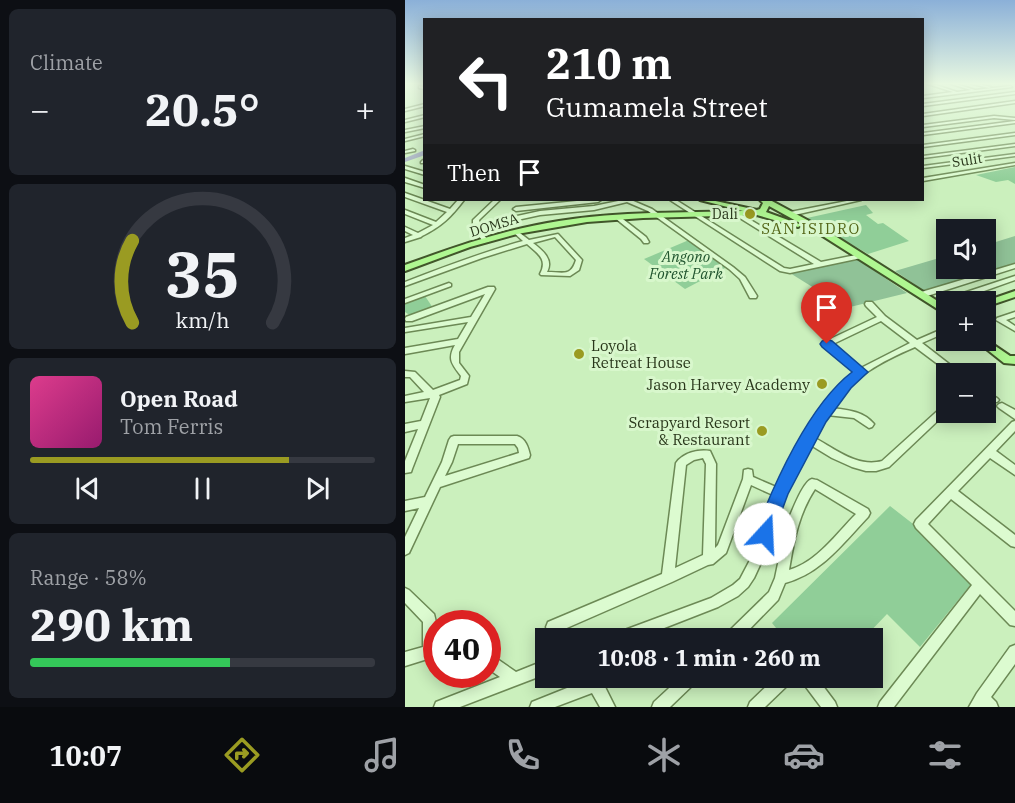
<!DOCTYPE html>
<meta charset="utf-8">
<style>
:root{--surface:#171b24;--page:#20242c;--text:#f1f3f6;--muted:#9ea1a6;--line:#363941;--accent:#9a9b22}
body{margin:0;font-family:"IBM Plex Serif",serif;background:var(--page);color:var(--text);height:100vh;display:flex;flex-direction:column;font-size:22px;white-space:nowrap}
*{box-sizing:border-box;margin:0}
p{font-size:20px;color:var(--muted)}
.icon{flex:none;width:33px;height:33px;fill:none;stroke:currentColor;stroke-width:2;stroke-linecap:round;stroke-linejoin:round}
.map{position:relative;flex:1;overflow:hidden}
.drawer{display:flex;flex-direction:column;gap:9px;padding:9px;background:#0d0f14;width:405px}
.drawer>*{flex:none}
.top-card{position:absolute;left:18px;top:18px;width:501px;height:183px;border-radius:0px;box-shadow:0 3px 15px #0003;background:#202124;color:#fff;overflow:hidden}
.tools{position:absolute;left:531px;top:219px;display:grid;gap:12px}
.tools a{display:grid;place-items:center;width:60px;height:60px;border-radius:0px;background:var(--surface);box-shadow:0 3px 15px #0003;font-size:30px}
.speed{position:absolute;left:18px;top:610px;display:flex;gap:12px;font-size:30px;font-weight:700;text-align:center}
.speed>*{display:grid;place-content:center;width:78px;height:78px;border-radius:50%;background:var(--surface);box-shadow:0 3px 15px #0003;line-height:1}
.speed .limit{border:9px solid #d22;background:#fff;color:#111}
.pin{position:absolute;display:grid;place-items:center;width:51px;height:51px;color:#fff;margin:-62px -26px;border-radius:50% 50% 50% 0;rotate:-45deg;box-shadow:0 0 6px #0007}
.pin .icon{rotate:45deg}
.me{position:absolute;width:66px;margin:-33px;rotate:20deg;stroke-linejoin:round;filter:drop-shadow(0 0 4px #0008)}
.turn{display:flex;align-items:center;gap:21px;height:126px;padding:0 24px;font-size:27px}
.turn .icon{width:78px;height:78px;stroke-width:2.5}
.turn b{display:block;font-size:42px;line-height:51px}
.then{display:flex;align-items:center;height:57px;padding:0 24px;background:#0003;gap:12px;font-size:22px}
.big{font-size:45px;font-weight:700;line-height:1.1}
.drawer .card{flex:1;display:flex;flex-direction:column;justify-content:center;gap:9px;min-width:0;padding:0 21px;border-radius:9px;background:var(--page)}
.drawer .dial{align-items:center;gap:0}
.dial svg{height:156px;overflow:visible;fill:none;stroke:var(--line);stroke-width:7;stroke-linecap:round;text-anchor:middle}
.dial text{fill:var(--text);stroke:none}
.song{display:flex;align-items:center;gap:18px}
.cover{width:72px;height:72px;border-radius:9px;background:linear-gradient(135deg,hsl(330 70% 55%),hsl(320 70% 35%))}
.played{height:6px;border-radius:3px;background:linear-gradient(90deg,var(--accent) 75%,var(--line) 75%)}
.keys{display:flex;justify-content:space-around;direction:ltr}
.heat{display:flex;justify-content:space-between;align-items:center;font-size:33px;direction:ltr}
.charge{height:9px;border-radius:4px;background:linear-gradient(90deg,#34c759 58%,var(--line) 0)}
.trip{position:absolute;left:130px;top:628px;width:348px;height:60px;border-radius:0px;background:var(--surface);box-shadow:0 3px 15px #0003;font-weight:700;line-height:60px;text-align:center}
.tabs{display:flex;height:96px;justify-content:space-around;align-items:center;background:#090b0e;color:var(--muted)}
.tabs .icon{width:42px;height:42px}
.tabs .current{color:var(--accent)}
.tabs b{font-size:27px;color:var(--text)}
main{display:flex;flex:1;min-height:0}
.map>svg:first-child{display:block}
.green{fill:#90ce98}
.cemetery{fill:#90c297}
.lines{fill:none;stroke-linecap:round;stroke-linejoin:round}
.river{fill:#a1aac1;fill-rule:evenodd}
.minor-casing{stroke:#6c8955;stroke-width:3}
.major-casing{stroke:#41562a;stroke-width:4}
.minor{fill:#dcfbd0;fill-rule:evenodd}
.major{fill:#aff791;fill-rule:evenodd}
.route{fill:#1a73e8;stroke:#114b97;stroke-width:1.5}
.poi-dot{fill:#9a9b22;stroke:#d8f7cc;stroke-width:2}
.labels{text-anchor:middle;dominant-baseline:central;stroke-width:6;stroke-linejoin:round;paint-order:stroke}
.far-street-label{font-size:14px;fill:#29371b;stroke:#d8f7cc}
.far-poi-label{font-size:14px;fill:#29371b;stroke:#d8f7cc;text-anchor:end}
.far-quarter-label{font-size:15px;letter-spacing:1.5px;fill:#546618;stroke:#d8f7cc}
.park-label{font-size:15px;font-style:italic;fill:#20542e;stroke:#d8f7cc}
.poi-label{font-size:15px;fill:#29371b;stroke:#d8f7cc;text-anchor:end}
</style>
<main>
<section class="drawer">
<div class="card"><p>Climate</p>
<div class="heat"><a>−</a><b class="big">20.5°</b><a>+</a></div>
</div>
<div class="card dial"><svg viewBox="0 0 100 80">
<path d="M14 69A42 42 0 1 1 86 69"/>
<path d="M14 69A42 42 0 0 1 14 27" stroke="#9a9b22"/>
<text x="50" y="56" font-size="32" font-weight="700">35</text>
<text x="50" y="72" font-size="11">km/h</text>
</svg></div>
<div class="card">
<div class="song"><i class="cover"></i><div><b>Open Road</b><p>Tom Ferris</p></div></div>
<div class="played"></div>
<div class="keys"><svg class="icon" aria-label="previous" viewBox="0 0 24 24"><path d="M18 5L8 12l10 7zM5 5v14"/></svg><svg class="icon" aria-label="pause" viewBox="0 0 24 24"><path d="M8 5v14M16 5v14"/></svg><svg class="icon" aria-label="next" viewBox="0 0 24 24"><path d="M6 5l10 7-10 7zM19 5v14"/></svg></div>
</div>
<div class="card"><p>Range · 58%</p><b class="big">290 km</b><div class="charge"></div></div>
</section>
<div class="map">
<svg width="610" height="707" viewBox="0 0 610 707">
<rect width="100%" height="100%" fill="#cbf0bd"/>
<g class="green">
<polygon points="610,167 610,184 603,180 591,182 571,175"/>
<polygon points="461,205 468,213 461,215 473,224 478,223 504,241 463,254 402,218"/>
<polygon points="284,240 322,267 280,289 239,259"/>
<polygon points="20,296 28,308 6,316 0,312 0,304"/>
<polygon points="485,506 512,527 567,583 515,647 482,614 458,639 380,639 367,623"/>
</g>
<g class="cemetery">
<polygon points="610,236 610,264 521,292 490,271 541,256 542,268 580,268 581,245"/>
<polygon points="452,259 502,293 441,308 385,273"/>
</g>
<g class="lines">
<polygon class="river" points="20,150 20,155 0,162 0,158"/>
<defs>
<g id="minor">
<polygon points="520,83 525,83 552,92 566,90 543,83 548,83 570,90 605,86 607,87 518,98 518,96 548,92"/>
<polygon points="564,83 569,83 586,87 584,88"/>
<polygon points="14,86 20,87 20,89 14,88"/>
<polygon points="610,92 610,94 518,106 518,104"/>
<polygon points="610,101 610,103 518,116 518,114"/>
<polygon points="20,104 20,106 0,111 0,109"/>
<polygon points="20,115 20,117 0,122 0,120"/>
<polygon points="589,116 610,118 610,120 589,118 518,127 518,125"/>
<polygon points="610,121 610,123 518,135 518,133"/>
<polygon points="20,126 20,128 0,132 0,130"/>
<polygon points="610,133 610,135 518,147 518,145"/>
<polygon points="20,134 20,136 0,141 0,139"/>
<polygon points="610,144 610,146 518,158 518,156"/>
<polygon points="8,149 10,150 10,151 0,153 0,151"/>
<polygon points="610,154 610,156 518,168 518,166"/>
<polygon points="18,160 20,160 20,163 16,163 16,162"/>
<polygon points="610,163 610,165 518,181 518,178"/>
<polygon points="0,166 20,172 20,175 0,169"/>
<polygon points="0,178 20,185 20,188 0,182"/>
<path d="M0 193 45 209 53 200H59C46 217 37 226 17 236L16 237 0 242V238L8 235 0 231V227L13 233 28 225 0 214V210L31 222 42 212 0 197Z"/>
<polygon points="89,200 95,200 74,220 75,224 135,211 189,206 218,200 226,200 247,209 328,267 340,277 352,296 351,298 345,298 335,279 324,269 243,211 222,202 189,210 135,215 75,228 76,232 84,241 83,242 79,242 70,232 68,227 68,220"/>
<polygon points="182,200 196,200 193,202 111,211 108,209 111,207"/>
<polygon points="265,200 271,200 379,268 385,269 409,264 330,215 330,213 334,213 416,262 456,254 459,256 456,258 385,273 375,271"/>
<polygon points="447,200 456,200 385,216 382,214 385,212"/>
<polygon points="210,216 214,216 241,237 244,242 243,243 239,243 236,239 210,218"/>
<path d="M111 230 124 240 153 234 177 260 174 270 165 276 136 275 135 274C143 259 133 254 122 244L77 258 0 286V282C39 267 78 252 118 241L108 232ZM150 237 171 260C166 277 158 272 142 272 149 259 137 250 128 243Z"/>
<polygon points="610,264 610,268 519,297 516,297 512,295 513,293"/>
<polygon points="610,276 610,280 548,302 542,302 542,304 531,307 527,305 528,303"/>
<polygon points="44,283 46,284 46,286 0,303 0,299"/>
<path d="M83 287H89L90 289 54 352V363L64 376 62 384 34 395 35 397 7 469 6 472 0 473V461L13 429 0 432V424L16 421 25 398 0 402V396L19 392 5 377H0V371L10 372 28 390 55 380 56 376C47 364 42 359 50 345L0 354V348L53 339 63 322 0 332V328L66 317 80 294 7 321H1L0 319 1 317Z"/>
<path d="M461 302H467L480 316 512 340 542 327V332L517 343 557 374H546L510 347C473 363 451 375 426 408 443 410 458 411 469 424L467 427 464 428 449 418 422 415 408 437C429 448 452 468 477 461L539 405 542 404V412L484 467 471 471H461L447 467 427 458 404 444 385 481 372 514 383 520C387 512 398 481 407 479 408 479 410 480 412 480L463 509 465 513 463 517C438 543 417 573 380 583L373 600 335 639H319L321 634 364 592 370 578 380 530 369 524 361 552 349 578 343 587 333 596 313 607 231 639H207L209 634 306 598 328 585 335 579 345 560 368 495 346 485 321 553 308 564 303 565 267 582 148 634 143 632 141 627 143 622 257 574 271 463C278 453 293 449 305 451L311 464 310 548 313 545 338 479 339 470 343 469 347 470 348 477 371 487C388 450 417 395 450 372L418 344 419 342 472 317 461 306 460 304ZM476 321 505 343 456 368 428 344ZM298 458 301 464 298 555 270 568 281 465 289 460ZM410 489 451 514C431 534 412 562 384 570 389 541 393 515 410 489Z"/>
<polygon points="610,312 610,317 601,320 610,326 610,331 591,320 592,318"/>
<polygon points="580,391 592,398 594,400 592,402 586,402 580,399"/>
<polygon points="597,403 610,410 610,419 594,408 592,406 594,404"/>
<polygon points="610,421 610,431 591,451 610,465 610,475 585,458 553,491 610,535 610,547 606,546 546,499 523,524 610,611 610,626 605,625 575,594 489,707 473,707 475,702 567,585 511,528 509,524 511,520 607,422"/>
<path d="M49 436H112C121 439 123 447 125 455L124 458 35 487 4 553 0 555V537L14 508 0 511V501L20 497 37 462 44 440 46 437ZM53 444H110L113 448 114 453 40 476 47 462Z"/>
<path d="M0 588 4 590 29 614C33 627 32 643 32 656L0 666V652L18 647V622L0 603Z"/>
<polygon points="610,645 610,664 586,697 591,702 593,707 564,707 572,693 605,647"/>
<polygon points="82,652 111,672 141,660 141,674 55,707 29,707 31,702 95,677 82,668"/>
<polygon points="187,678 213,678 211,683 200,687 210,707 195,707 187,693 150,707 125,707 127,702"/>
<polygon points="275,678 292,678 290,683 265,707 247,707 249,702"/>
<polygon points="370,678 387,678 385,683 360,707 343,707 345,702"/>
<polygon points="396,678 412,678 430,702 432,707 416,707 398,683"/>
</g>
<g id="major">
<path d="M295 200H306L352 210 355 209 358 203 355 200H365L419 229 542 307V315L413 233 364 206 361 212 397 225 393 227 352 215 238 218 182 222 112 234 65 247 0 271V265C50 247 101 229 154 221 215 211 276 213 338 211Z"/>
<polygon points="610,291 610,297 580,307 580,302 578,302"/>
<polygon points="580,339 605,356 610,356 610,364 599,363 570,340 580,340"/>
</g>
</defs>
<use href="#minor" class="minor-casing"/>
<use href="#major" class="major-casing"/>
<use href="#minor" class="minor"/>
<use href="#major" class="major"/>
</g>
<linearGradient id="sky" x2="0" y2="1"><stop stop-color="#8bb0d8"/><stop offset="0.46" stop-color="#e8f8e1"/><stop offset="1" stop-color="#e8f8e1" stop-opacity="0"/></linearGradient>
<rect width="610" height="182" fill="url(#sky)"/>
<path class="route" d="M422 339 427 341 463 372 446 388 421 422 383 494 366 540 360 542 353 540 350 534C369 483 404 405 447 372L417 347 415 344 417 341Z"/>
<g class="poi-dot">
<circle cx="345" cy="214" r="6"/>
<circle cx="174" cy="354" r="6"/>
<circle cx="417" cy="384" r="6"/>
<circle cx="357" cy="431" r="6"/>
</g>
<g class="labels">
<g class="far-street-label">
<text transform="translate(562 160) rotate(-9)">Sulit</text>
<text transform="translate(89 225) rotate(-17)">DOMSA</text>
</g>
<g class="far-poi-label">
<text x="333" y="214">Dali</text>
</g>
<g class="far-quarter-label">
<text x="406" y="228">SAN ISIDRO</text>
</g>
<g class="park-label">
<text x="281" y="256">Angono<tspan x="281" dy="17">Forest Park</tspan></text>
</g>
<g class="poi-label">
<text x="186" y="345" text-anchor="start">Loyola<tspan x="186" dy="17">Retreat House</tspan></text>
<text x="405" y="384">Jason Harvey Academy</text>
<text x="345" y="422">Scrapyard Resort<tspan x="345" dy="17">&amp; Restaurant</tspan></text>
</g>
</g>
</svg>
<div class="tools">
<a><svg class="icon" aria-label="sound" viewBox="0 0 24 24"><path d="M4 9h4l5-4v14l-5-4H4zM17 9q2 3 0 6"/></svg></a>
<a>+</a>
<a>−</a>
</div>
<div class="speed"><div class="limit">40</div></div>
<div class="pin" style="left:422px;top:344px;background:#d93025"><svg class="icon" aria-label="arrive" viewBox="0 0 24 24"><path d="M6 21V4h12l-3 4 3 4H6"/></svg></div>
<svg class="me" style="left:360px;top:534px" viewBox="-20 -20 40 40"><circle r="19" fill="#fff"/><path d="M0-13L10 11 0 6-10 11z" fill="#1a73e8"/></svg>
<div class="trip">10:08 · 1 min · 260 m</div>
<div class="top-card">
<div class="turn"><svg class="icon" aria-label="left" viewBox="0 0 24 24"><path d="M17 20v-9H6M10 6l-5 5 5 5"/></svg><div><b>210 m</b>Gumamela Street</div></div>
<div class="then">Then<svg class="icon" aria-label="arrive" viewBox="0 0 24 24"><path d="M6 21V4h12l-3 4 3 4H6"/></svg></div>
</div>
</div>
</main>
<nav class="tabs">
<b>10:07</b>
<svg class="icon current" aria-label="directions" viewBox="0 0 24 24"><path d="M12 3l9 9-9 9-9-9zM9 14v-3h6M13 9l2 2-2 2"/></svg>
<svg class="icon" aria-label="music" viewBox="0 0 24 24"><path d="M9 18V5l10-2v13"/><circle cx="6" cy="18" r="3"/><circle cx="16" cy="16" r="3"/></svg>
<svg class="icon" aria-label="phone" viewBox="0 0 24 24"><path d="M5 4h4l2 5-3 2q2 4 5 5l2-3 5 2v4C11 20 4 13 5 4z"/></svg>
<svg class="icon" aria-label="climate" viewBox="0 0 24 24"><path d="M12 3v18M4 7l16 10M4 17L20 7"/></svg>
<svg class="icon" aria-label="car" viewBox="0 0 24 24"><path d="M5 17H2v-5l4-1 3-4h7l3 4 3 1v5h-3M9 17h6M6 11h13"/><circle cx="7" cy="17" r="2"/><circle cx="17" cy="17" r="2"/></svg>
<svg class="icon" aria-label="filters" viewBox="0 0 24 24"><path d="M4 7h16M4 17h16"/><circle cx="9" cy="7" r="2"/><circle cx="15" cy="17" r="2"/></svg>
</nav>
